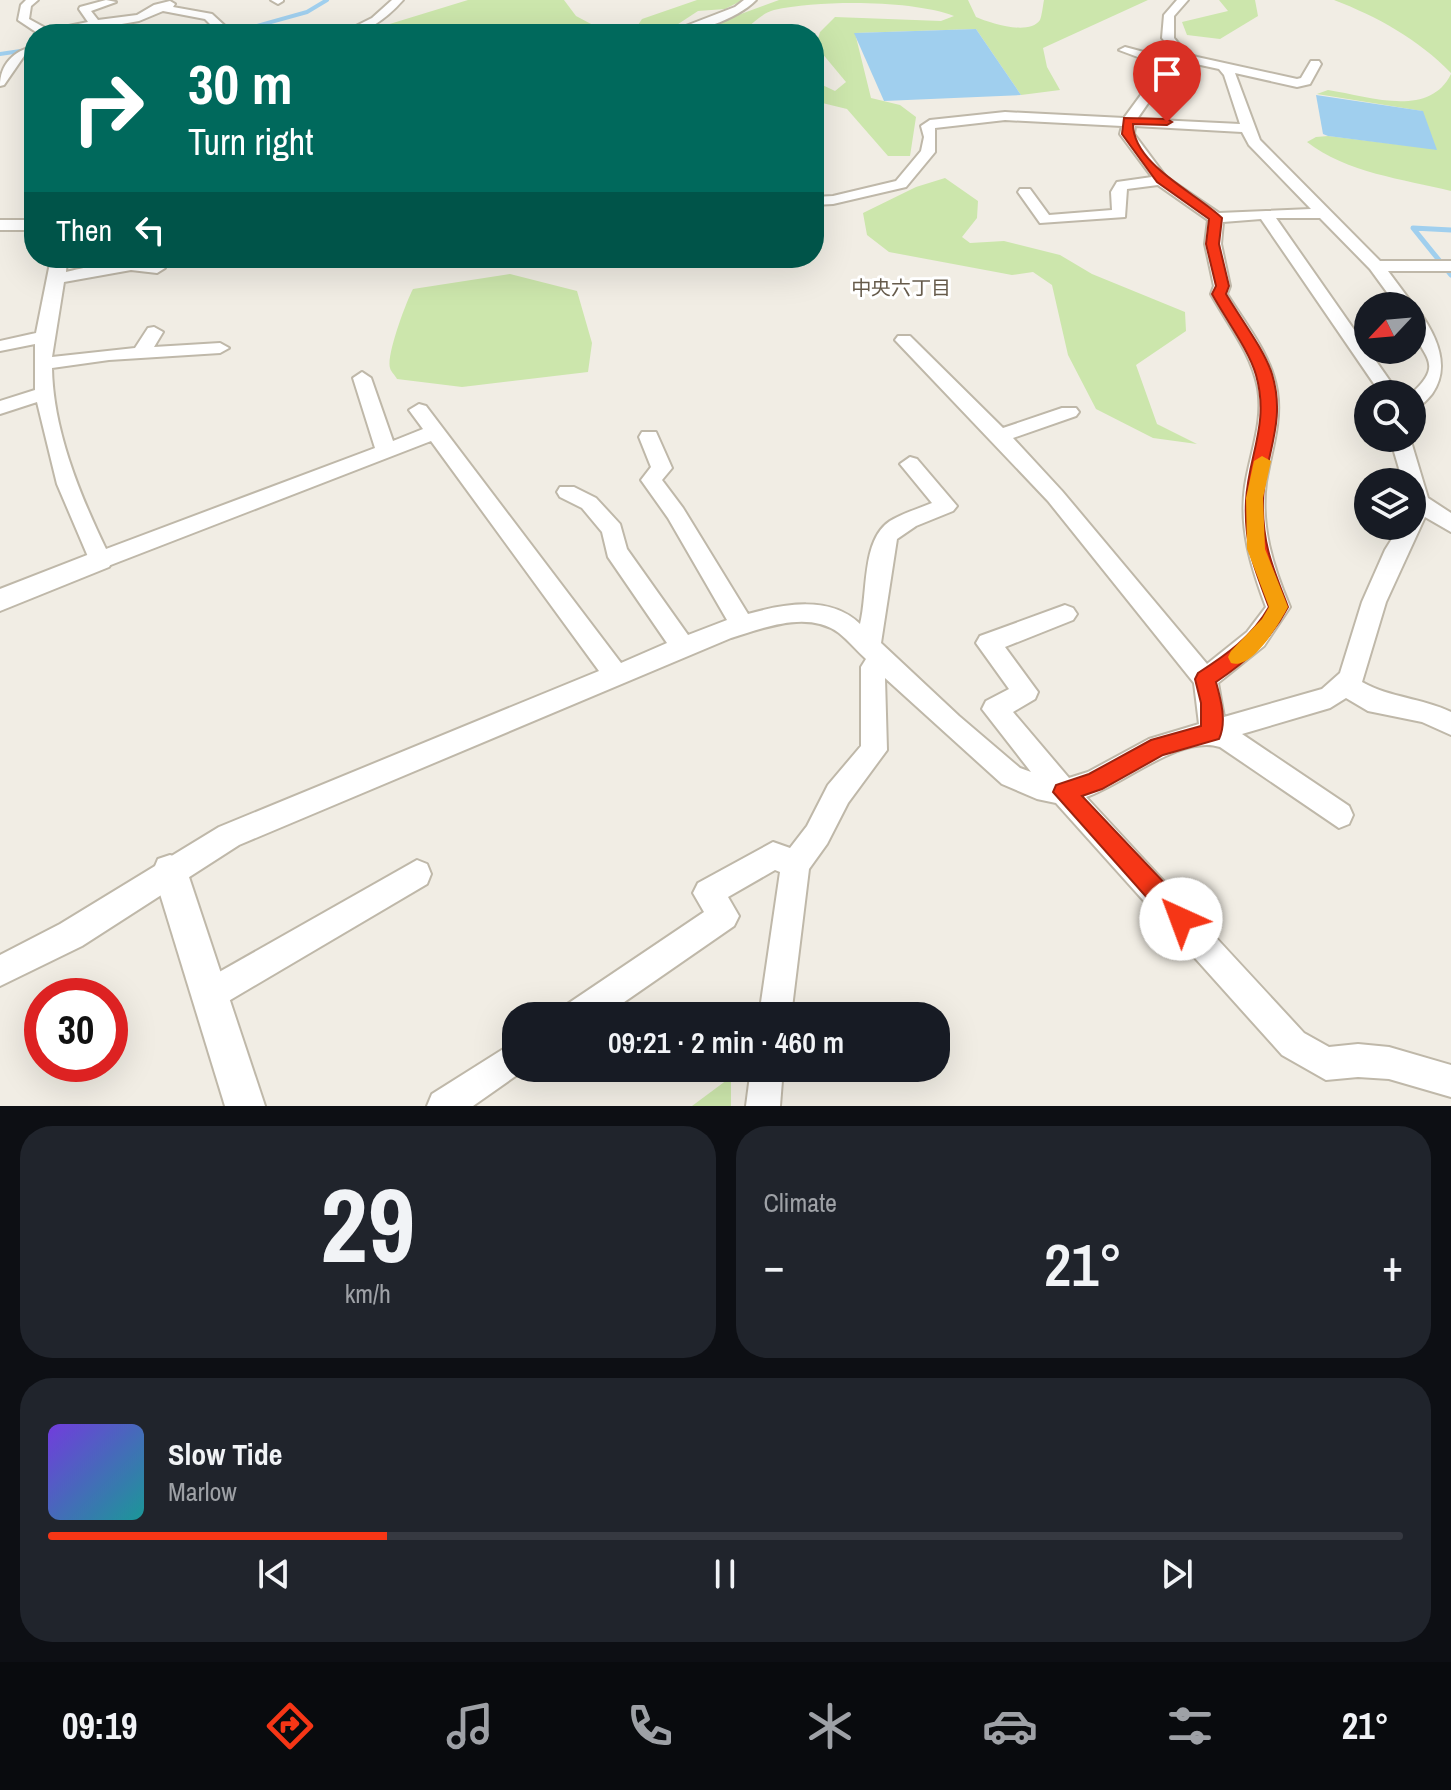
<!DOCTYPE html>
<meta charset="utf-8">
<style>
:root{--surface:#171b24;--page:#20242c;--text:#f1f3f6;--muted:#9ea1a6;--line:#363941;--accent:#f63616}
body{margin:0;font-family:"Archivo Narrow","Noto Sans JP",sans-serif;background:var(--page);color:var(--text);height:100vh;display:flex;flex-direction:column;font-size:30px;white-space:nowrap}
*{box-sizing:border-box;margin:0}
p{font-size:26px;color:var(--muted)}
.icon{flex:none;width:44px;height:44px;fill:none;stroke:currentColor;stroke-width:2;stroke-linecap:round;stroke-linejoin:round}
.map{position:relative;height:1106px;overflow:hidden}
.side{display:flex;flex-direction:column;gap:20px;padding:20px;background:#0d0f14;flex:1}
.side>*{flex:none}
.guide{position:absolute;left:24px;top:24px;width:800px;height:244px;border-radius:32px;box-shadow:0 8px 32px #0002;background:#00695c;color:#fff;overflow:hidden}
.needle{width:52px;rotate:244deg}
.tools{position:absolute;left:1354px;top:292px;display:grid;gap:16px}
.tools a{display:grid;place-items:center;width:72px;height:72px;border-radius:50%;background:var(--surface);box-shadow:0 8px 32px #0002;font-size:40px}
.speed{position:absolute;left:24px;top:978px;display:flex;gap:16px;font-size:40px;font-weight:700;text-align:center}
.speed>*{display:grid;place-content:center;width:104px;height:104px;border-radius:50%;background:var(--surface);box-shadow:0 8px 32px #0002;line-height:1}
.speed .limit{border:12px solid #d22;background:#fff;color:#111}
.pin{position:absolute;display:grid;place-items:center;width:68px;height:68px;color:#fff;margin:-82px -34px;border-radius:50% 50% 50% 0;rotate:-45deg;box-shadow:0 0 8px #0007}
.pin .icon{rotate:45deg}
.me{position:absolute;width:88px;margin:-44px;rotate:317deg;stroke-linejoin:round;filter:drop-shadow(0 0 6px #0008)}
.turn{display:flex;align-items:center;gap:28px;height:168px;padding:0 32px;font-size:36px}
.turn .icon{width:104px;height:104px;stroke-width:2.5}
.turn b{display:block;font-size:56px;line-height:68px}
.then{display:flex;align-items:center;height:76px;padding:0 32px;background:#0003;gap:16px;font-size:30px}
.big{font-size:60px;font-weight:600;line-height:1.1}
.side .widget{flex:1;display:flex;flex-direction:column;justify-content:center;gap:12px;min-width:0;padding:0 28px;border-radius:32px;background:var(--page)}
.side .dial{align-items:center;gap:0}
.dial b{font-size:104px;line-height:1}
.song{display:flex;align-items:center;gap:24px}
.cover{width:96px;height:96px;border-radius:12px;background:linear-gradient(135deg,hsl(260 70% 55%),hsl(180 70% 35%))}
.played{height:8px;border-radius:4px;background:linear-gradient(90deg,var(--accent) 25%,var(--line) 25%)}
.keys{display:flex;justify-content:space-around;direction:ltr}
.heat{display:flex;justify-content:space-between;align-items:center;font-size:44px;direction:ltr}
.side .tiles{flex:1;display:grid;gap:20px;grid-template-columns:1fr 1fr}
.widget:last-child{grid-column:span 2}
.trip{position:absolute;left:502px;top:1002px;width:448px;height:80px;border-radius:32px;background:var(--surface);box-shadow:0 8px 32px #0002;font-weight:600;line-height:80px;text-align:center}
.tab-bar{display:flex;height:128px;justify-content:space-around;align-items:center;background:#090b0e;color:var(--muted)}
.tab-bar .icon{width:56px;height:56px}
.tab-bar .selected{color:var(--accent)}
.tab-bar b{font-size:36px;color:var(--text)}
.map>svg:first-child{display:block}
.green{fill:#cce6ac}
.water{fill:#a0cfee}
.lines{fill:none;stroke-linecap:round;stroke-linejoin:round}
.stream-far1{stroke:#a0cfee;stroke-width:4}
.stream{stroke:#a0cfee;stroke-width:5}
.minor-casing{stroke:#bfb8a9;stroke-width:4}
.tertiary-casing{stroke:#bfb8a9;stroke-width:4}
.minor{fill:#fff;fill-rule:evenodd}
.tertiary{fill:#fff;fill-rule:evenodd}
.route{fill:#f63616;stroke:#a0230e;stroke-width:2}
.slow{fill:#f59e0b}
.labels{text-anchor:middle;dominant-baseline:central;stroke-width:6;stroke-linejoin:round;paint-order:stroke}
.far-neighbourhood-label{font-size:20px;fill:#665b4b;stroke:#fff}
</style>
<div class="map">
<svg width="1451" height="1106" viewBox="0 0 1451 1106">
<rect width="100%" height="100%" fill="#f1ede4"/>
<g class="green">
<polygon points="468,0 564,0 576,16 610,34 357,34"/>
<path d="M697 0H743L725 9 698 11 666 32 689 33 779 0H968L976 17C990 23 1029 36 1040 20 1042 15 1043 5 1044 0H1148L1043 48 1047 67 1060 90 1021 95 976 29 855 33 871 98 900 105 916 117 910 156H888L847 109 814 101V81L835 91 846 82 816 46 820 32 835 17 941 21 954 16C911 0 821 0 774 10 765 12 755 21 748 27L755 34H632L642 19Z"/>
<polygon points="1219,0 1255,0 1258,16 1220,39 1187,35 1182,22 1228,11"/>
<path d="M1334 0H1451V73C1418 39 1378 17 1334 0Z"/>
<path d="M1451 74V191C1403 179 1347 173 1307 142L1316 137 1328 136 1436 149 1422 111 1317 94 1328 90C1368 96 1429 119 1451 74Z"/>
<polygon points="945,178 978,201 977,218 962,237 970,243 1004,241 1060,255 1092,274 1185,312 1186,331 1136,365 1157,424 1197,444 1153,438 1096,409 1068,355 1052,285 1033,272 1012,275 889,252 867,235 863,213 916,187"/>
<path d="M510 274 577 291 592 343 588 372 462 387 397 379C395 375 391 372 390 368 386 356 406 302 413 289Z"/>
<polygon points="731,1077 731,1106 692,1106"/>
</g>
<g class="water">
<polygon points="976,29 1021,95 884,101 854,33"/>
<polygon points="1316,95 1423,111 1437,150 1328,136 1323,134"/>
</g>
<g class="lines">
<g class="stream-far1">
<polyline points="228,34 307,12 327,0"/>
<polyline points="0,54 34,49"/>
</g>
<polyline class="stream" points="1451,230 1413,228 1451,275"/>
<defs>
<g id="minor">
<polygon points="26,0 38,0 31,6 29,19 49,30 88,22 79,9 80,7 106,0 116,2 91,11 98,20 137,15 154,5 170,1 175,4 173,7 212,14 225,26 203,34 185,34 211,25 205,19 163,11 139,21 64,34 39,34 18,20 21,5"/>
<polygon points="271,0 283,0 283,1 278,4"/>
<path d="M392 0H403C386 19 367 34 340 34L372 18Z"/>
<path d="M744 0H756C736 20 693 34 665 34L735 7Z"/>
<path d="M1177 0H1188L1174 16V38L1187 54 1197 57 1297 79 1301 78 1311 61H1319L1321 64 1310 84 1297 87 1235 73 1260 140 1380 261H1451V271H1388L1414 306 1412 309 1418 310C1437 336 1451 367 1432 394 1426 401 1421 407 1412 409L1411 394C1447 362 1420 357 1412 326 1411 320 1412 312 1412 306H1397L1370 269 1320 218H1276L1399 394H1381L1261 219 1223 222 1221 244 1230 286 1227 294C1246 325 1271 354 1277 391 1282 422 1271 452 1266 482 1260 526 1273 567 1290 607L1264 646 1218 683 1224 717 1322 689 1340 673 1362 602 1385 550 1400 526H1412V482H1403L1390 438H1410L1428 498 1451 513V532L1425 517 1386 602 1362 682C1390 698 1422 698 1451 712V735L1422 722 1368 711 1346 698 1330 708 1242 734 1349 806 1353 815 1349 824 1339 828 1220 747C1181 734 1123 785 1086 797L1304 1033 1329 1047 1358 1044 1389 1047 1451 1065V1097L1389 1079 1358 1077 1326 1080 1282 1055 1056 803 1037 799 1002 784 885 678 887 750 848 803 827 844 809 869 791 1016H759L780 872 775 870 728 897 739 916 734 926 604 1016H561L566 1005 704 912 693 893 698 883 773 842 790 848 807 826 828 785 861 746V667L866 659C857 651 849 641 839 633 808 610 763 628 731 638L239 845 82 946 0 986V955L60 924 219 827 599 671 431 441 108 566 100 568 92 566 57 484 37 402 0 414V401L35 390V344L0 351V341L36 333 51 258H67L66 272C90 267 146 251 165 268L157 273 131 270 64 282 52 357 135 348 148 328 154 327 163 332 154 347 220 343 229 348 220 353 109 360 52 368C53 429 79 493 106 549L375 448 353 378 362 372 371 378 393 441 423 429 409 410 419 404 426 406 621 663 667 643 608 557 602 532 582 508 560 497 557 492 560 487H574L596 498 620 524 627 549 688 635 727 620 668 518 641 480 651 467 639 437 642 432H656L672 468 662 480 683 508 748 614C784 604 830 595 860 624 868 594 861 540 890 521 903 513 918 509 932 503L900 464 910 457 917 459 957 506 953 511 916 526 897 539 881 643 959 716 1020 768 1031 772 982 709 986 701 1009 689 976 643 980 636 1065 605 1073 608 1077 614 1073 620 1005 647 1038 692 1035 699 1013 712 1069 778 1088 772 1149 739 1199 724 1194 683 1048 501 895 340 898 336H910L1003 428 1062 408H1076L1079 412 1076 416 1013 438 1062 491 1207 664 1247 632 1266 607C1251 567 1239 528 1245 486 1250 453 1264 421 1258 388 1251 352 1228 325 1211 294L1214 286 1205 244 1208 220 1158 185 1127 189 1125 217 1040 223 1018 192 1020 189H1030L1049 215 1112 210 1111 192 1117 182 1152 177 1120 134 1122 126 1005 120 935 128V152L906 187 833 204 814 205V197L833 196 896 181 921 151 924 137 921 126 930 120 1005 112 1124 118 1146 88 1185 61 1154 63 1119 50 1125 47 1155 55 1175 53 1162 38 1164 15ZM1196 64 1219 69 1224 75 1240 124 1137 119 1155 93ZM1135 126 1242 132 1249 145 1311 209 1219 213 1166 177 1134 134Z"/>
<path d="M34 46V53L24 56 4 85 0 86C0 64 14 51 34 46Z"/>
<rect x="0" y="220" width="34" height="10"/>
<polygon points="417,860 427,864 431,874 427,884 220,1006 209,1011 198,1006 193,995 198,984"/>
<polygon points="516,1041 516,1068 527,1068 473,1106 427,1106 432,1094"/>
<polygon points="751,1068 783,1068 780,1106 746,1106"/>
</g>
<g id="tertiary">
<polygon points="100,550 109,553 113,560 109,567 0,611 0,589"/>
<polygon points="170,855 182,859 187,871 265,1106 225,1106 153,871 158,859"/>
</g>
</defs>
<use href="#minor" class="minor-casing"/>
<use href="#tertiary" class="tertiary-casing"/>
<use href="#minor" class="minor"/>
<use href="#tertiary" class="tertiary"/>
</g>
<path class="route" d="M1124 118 1167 119 1172 122 1167 125 1133 124C1133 165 1198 194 1222 218L1219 244 1229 286 1226 294C1240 318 1264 349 1272 374 1287 423 1264 456 1263 501 1262 544 1273 568 1288 607 1270 641 1247 661 1216 682 1221 700 1227 722 1219 739L1163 755 1102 789 1082 796 1190 910 1193 919 1190 927 1181 931 1173 927 1053 792 1056 785 1089 774 1151 740 1201 726V703L1195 679 1198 673C1226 655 1252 637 1269 607 1254 568 1244 544 1246 501 1248 456 1270 424 1256 375 1249 350 1225 318 1212 294L1216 286 1206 244 1209 219 1157 182 1122 134Z"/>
<path class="slow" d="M1262 456 1271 461 1263 498 1265 549 1288 607C1279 624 1252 670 1231 663L1228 657 1231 651 1262 619 1269 607 1247 549 1246 498 1254 461Z"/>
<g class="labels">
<g class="far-neighbourhood-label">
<text x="901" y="287">中央六丁目</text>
</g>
</g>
</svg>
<div class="tools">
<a><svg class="needle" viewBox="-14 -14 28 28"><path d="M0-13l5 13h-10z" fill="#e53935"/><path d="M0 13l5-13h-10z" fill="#9ea1a6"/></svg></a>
<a><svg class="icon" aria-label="search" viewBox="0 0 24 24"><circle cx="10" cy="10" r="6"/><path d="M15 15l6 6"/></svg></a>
<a><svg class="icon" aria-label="layers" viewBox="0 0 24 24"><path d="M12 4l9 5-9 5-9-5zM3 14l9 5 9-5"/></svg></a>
</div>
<div class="speed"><div class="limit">30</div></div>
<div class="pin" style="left:1167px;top:122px;background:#d93025"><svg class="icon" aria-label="arrive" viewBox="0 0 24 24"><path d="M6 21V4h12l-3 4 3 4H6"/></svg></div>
<svg class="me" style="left:1181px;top:919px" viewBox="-20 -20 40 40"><circle r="19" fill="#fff"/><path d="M0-13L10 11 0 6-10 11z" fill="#f63616"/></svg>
<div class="trip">09:21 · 2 min · 460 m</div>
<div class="guide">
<div class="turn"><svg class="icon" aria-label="right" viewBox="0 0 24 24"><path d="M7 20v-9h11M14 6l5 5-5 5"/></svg><div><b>30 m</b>Turn right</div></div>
<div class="then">Then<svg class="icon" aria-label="left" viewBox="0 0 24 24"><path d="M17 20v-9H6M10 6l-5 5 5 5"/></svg></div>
</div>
</div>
<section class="side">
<div class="tiles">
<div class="widget dial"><b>29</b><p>km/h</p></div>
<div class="widget"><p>Climate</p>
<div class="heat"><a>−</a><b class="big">21°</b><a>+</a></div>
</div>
<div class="widget">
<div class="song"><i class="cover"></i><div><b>Slow Tide</b><p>Marlow</p></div></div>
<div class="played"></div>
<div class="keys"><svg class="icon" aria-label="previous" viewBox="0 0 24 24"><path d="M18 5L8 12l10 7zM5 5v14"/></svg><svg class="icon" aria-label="pause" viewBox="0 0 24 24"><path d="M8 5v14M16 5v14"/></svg><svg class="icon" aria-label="next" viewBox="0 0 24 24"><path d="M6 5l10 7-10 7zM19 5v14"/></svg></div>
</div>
</div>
</section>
<nav class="tab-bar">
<b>09:19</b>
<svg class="icon selected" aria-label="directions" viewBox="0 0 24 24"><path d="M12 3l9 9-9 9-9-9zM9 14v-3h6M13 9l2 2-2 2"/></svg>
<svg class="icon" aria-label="music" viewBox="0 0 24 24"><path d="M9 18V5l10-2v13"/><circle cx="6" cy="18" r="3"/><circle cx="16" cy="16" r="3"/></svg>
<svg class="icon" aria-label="phone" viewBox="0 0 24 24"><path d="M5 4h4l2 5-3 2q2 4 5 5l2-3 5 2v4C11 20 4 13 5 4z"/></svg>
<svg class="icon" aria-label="climate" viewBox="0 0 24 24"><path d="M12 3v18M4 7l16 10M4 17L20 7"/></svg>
<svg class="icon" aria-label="car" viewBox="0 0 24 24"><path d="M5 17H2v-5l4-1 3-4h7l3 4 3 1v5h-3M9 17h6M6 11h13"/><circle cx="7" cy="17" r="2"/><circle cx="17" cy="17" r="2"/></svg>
<svg class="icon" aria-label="filters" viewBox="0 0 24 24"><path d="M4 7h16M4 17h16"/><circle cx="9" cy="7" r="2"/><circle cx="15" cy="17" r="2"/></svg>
<b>21°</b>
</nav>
